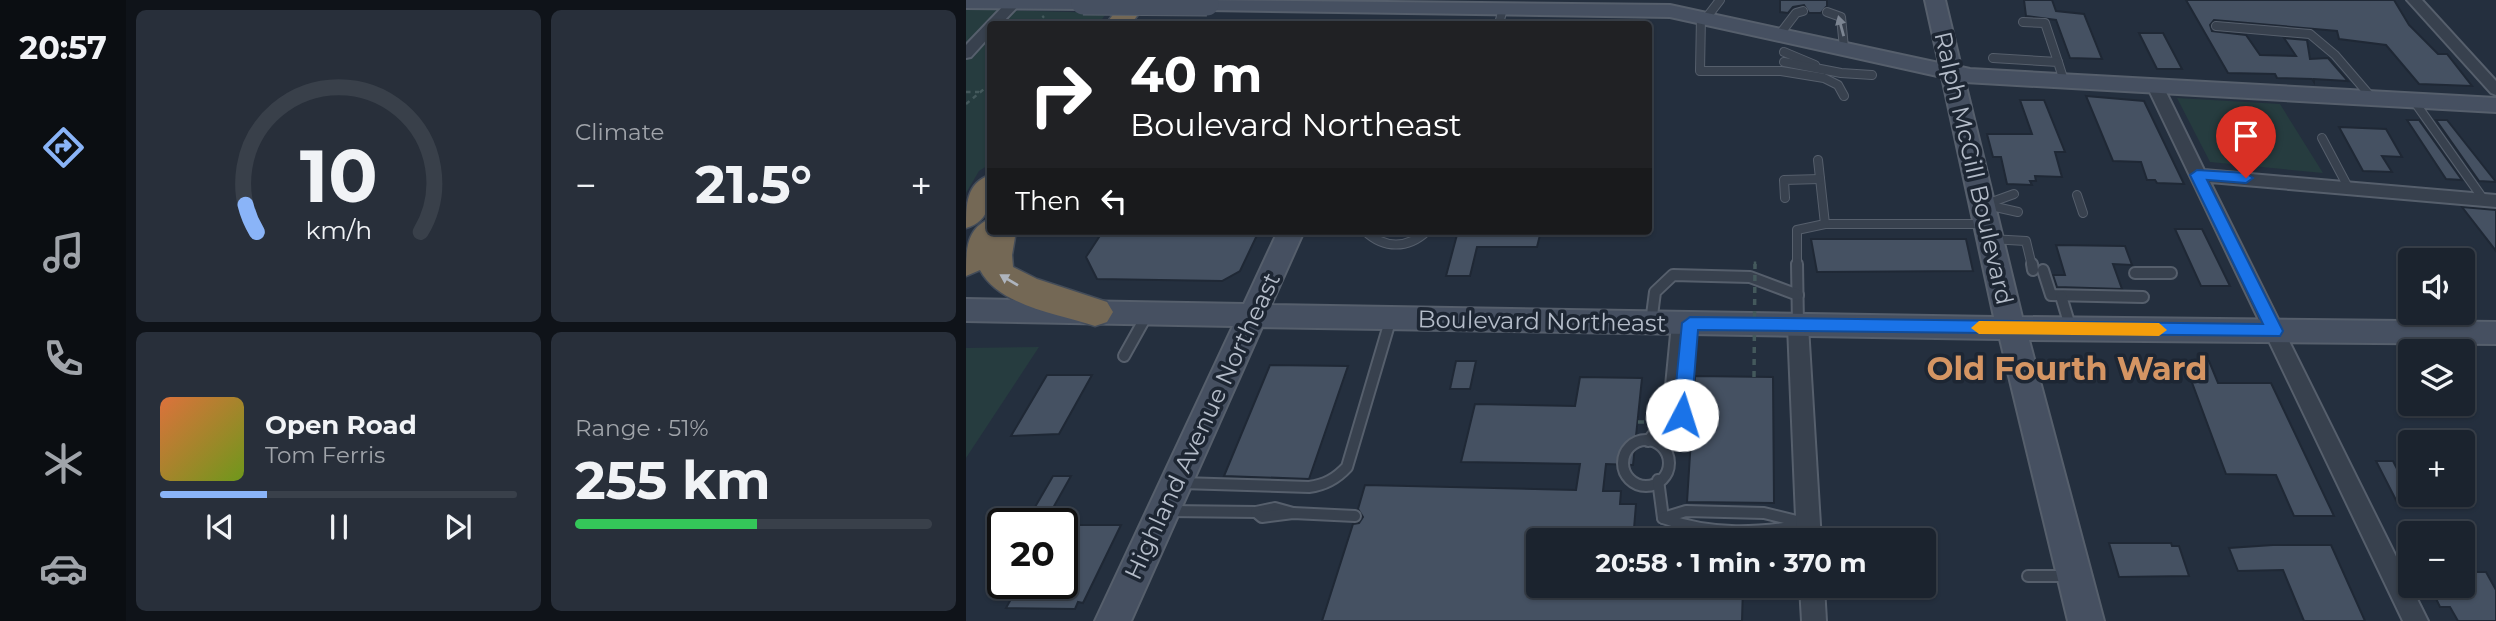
<!DOCTYPE html>
<meta charset="utf-8">
<style>
:root{--surface:#1b232e;--page:#282f3a;--text:#f1f3f6;--muted:#a0a4aa;--line:#39404a;--accent:#8ab4f8}
body{margin:0;font-family:Montserrat,sans-serif;background:var(--page);color:var(--text);height:100vh;display:flex;flex-direction:column;font-size:26px;white-space:nowrap}
*{box-sizing:border-box;margin:0}
p{font-size:23px;color:var(--muted)}
.icon{flex:none;width:38px;height:38px;fill:none;stroke:currentColor;stroke-width:2;stroke-linecap:round;stroke-linejoin:round}
.map{position:relative;flex:1;overflow:hidden}
.side{display:flex;flex-direction:column;gap:10px;padding:10px;background:#0f1319;width:840px}
.side>*{flex:none}
.hud{position:absolute;left:21px;top:21px;width:665px;height:214px;border-radius:7px;box-shadow:0 2px 5px #0004,0 0 0 2px var(--line);background:#202124;color:#fff;overflow:hidden}
.buttons{position:absolute;left:1432px;top:248px;display:grid;gap:14px}
.buttons a{display:grid;place-items:center;width:77px;height:77px;border-radius:7px;background:var(--surface);box-shadow:0 2px 5px #0004,0 0 0 2px var(--line);font-size:35px}
.speed{position:absolute;left:21px;top:508px;display:flex;gap:14px;font-size:35px;font-weight:700;text-align:center}
.speed>*{display:grid;place-content:center;width:91px;height:91px;border-radius:50%;background:var(--surface);box-shadow:0 2px 5px #0004,0 0 0 2px var(--line);line-height:1}
.speed .limit{border:4px solid #111;border-radius:10px;background:#fff;color:#111}
.pin{position:absolute;display:grid;place-items:center;width:60px;height:60px;color:#fff;margin:-72px -30px;border-radius:50% 50% 50% 0;rotate:-45deg;box-shadow:0 0 7px #0007}
.pin .icon{rotate:45deg}
.me{position:absolute;width:77px;margin:-38px;rotate:5deg;stroke-linejoin:round;filter:drop-shadow(0 0 5px #0008)}
.turn{display:flex;align-items:center;gap:24px;height:147px;padding:0 28px;font-size:32px}
.turn .icon{width:91px;height:91px;stroke-width:2.5}
.turn b{display:block;font-size:49px;line-height:60px}
.then{display:flex;align-items:center;height:66px;padding:0 28px;background:#0003;gap:14px;font-size:26px}
.big{font-size:52px;font-weight:700;line-height:1.1}
.side .tile{flex:1;display:flex;flex-direction:column;justify-content:center;gap:10px;min-width:0;padding:0 24px;border-radius:10px;background:var(--page)}
.side .dial{align-items:center;gap:0}
.dial svg{height:182px;overflow:visible;fill:none;stroke:var(--line);stroke-width:7;stroke-linecap:round;text-anchor:middle}
.dial text{fill:var(--text);stroke:none}
.song{display:flex;align-items:center;gap:21px}
.cover{width:84px;height:84px;border-radius:10px;background:linear-gradient(135deg,hsl(20 70% 55%),hsl(80 70% 35%))}
.played{height:7px;border-radius:4px;background:linear-gradient(90deg,var(--accent) 30%,var(--line) 30%)}
.keys{display:flex;justify-content:space-around;direction:ltr}
.heat{display:flex;justify-content:space-between;align-items:center;font-size:38px;direction:ltr}
.charge{height:10px;border-radius:5px;background:linear-gradient(90deg,#34c759 51%,var(--line) 0)}
.side .tiles{flex:1;display:grid;gap:10px;grid-template-columns:repeat(2,1fr)}
.trip{position:absolute;left:560px;top:528px;width:410px;height:70px;border-radius:7px;background:var(--surface);box-shadow:0 2px 5px #0004,0 0 0 2px var(--line);font-weight:700;line-height:70px;text-align:center}
main{display:flex;flex:1;min-height:0}
.dock{display:flex;flex-direction:column;width:126px;justify-content:space-around;align-items:center;background:#0b0e12;color:var(--muted)}
.dock .icon{width:49px;height:49px}
.dock .selected{color:var(--accent)}
.dock b{font-size:32px;color:var(--text)}
.map>svg:first-child{display:block}
.green{fill:#263c3f}
.building{fill:#455162;stroke:#1f2835;stroke-width:2}
.lines{fill:none;stroke-linecap:round;stroke-linejoin:round}
.lane-far1-casing{stroke:#565f6c;stroke-width:10}
.lane-casing{stroke:#565f6c;stroke-width:14}
.street-casing{stroke:#565f6c;stroke-width:4}
.secondary-casing{stroke:#565f6c;stroke-width:4}
.highway-casing{stroke:#434c59;stroke-width:3}
.path{stroke:#44595c;stroke-width:2.5;stroke-dasharray:4.5 4.5;stroke-linecap:butt}
.lane-far1{stroke:#38414e;stroke-width:8}
.lane{stroke:#38414e;stroke-width:10}
.street{fill:#38414e;fill-rule:evenodd}
.secondary{fill:#465061;fill-rule:evenodd}
.highway{fill:#746855;fill-rule:evenodd}
.secondary-bridge-casing{stroke:#565f6c;stroke-width:25;stroke-linecap:butt}
.path-bridge-far1{stroke:#44595c;stroke-width:2.5;stroke-dasharray:4.5 4.5;stroke-linecap:butt}
.path-bridge{stroke:#44595c;stroke-width:3.5;stroke-dasharray:6 6;stroke-linecap:butt}
.secondary-bridge{stroke:#465061;stroke-width:23}
.oneway{fill:#7c8592}
.oneway2{fill:#aeb4bd}
.route{fill:#1a73e8;stroke:#114b97;stroke-width:2}
.slow{fill:#f59e0b}
.labels{text-anchor:middle;dominant-baseline:central;stroke-width:7;stroke-linejoin:round;paint-order:stroke}
.street-label{font-size:24px;fill:#b4bcc9;stroke:#1d2633}
.district-label{font-size:32px;font-weight:bold;fill:#d59563;stroke:#1d2633}
</style>
<main>
<nav class="dock">
<b>20:57</b>
<svg class="icon selected" aria-label="directions" viewBox="0 0 24 24"><path d="M12 3l9 9-9 9-9-9zM9 14v-3h6M13 9l2 2-2 2"/></svg>
<svg class="icon" aria-label="music" viewBox="0 0 24 24"><path d="M9 18V5l10-2v13"/><circle cx="6" cy="18" r="3"/><circle cx="16" cy="16" r="3"/></svg>
<svg class="icon" aria-label="phone" viewBox="0 0 24 24"><path d="M5 4h4l2 5-3 2q2 4 5 5l2-3 5 2v4C11 20 4 13 5 4z"/></svg>
<svg class="icon" aria-label="climate" viewBox="0 0 24 24"><path d="M12 3v18M4 7l16 10M4 17L20 7"/></svg>
<svg class="icon" aria-label="car" viewBox="0 0 24 24"><path d="M5 17H2v-5l4-1 3-4h7l3 4 3 1v5h-3M9 17h6M6 11h13"/><circle cx="7" cy="17" r="2"/><circle cx="17" cy="17" r="2"/></svg>
</nav>
<section class="side">
<div class="tiles">
<div class="tile dial"><svg viewBox="0 0 100 80">
<path d="M14 69A42 42 0 1 1 86 69"/>
<path d="M14 69A42 42 0 0 1 9 57" stroke="#8ab4f8"/>
<text x="50" y="56" font-size="32" font-weight="700">10</text>
<text x="50" y="72" font-size="11">km/h</text>
</svg></div>
<div class="tile"><p>Climate</p>
<div class="heat"><a>−</a><b class="big">21.5°</b><a>+</a></div>
</div>
<div class="tile">
<div class="song"><i class="cover"></i><div><b>Open Road</b><p>Tom Ferris</p></div></div>
<div class="played"></div>
<div class="keys"><svg class="icon" aria-label="previous" viewBox="0 0 24 24"><path d="M18 5L8 12l10 7zM5 5v14"/></svg><svg class="icon" aria-label="pause" viewBox="0 0 24 24"><path d="M8 5v14M16 5v14"/></svg><svg class="icon" aria-label="next" viewBox="0 0 24 24"><path d="M6 5l10 7-10 7zM19 5v14"/></svg></div>
</div>
<div class="tile"><p>Range · 51%</p><b class="big">255 km</b><div class="charge"></div></div>
</div>
</section>
<div class="map">
<svg width="1530" height="621" viewBox="0 0 1530 621">
<rect width="100%" height="100%" fill="#242f3e"/>
<g class="green">
<polygon points="0,9 141,13 132,24 24,24 24,164 13,171 0,193"/>
<polygon points="1211,98 1314,104 1357,173 1244,162"/>
<polygon points="73,347 0,458 0,348"/>
</g>
<g class="building">
<polygon points="814,0 861,0 861,6 855,13 843,13 838,5 827,7 822,13 814,12"/>
<polygon points="1058,0 1086,0 1090,11 1118,14 1136,59 1104,58 1090,20 1060,16"/>
<polygon points="1220,0 1428,0 1443,25 1472,54 1481,54 1506,86 1453,84 1420,45 1373,39 1371,31 1248,20 1244,25 1246,31 1280,35 1294,55 1330,56 1318,38 1341,40 1344,59 1362,58 1382,81 1348,79 1348,82 1346,79 1311,78 1309,74 1262,73"/>
<polygon points="1173,33 1197,33 1216,69 1191,69"/>
<polygon points="1120,96 1178,101 1218,184 1191,183 1189,180 1181,180 1175,162 1147,161"/>
<polygon points="1054,100 1078,100 1099,152 1089,152 1096,177 1069,176 1070,181 1064,181 1066,185 1041,184 1035,157 1027,157 1021,134 1066,134"/>
<polygon points="1441,120 1453,120 1496,180 1480,179"/>
<polygon points="1470,120 1481,120 1530,182 1513,181"/>
<polygon points="1373,127 1420,129 1436,157 1416,156 1426,172 1397,171"/>
<polygon points="1496,207 1530,210 1530,251"/>
<polygon points="1209,229 1236,229 1264,286 1235,286"/>
<polygon points="137,231 293,231 274,271 256,281 131,279 120,257"/>
<polygon points="492,231 575,231 571,247 511,247 504,276 480,276"/>
<polygon points="845,239 1000,239 1007,271 851,272"/>
<polygon points="1090,245 1159,246 1166,265 1147,264 1156,289 1091,287 1087,275 1099,275"/>
<polygon points="490,361 510,361 504,389 484,389"/>
<polygon points="1218,361 1243,361 1252,383 1305,383 1368,516 1328,516 1310,475 1260,474"/>
<polygon points="304,365 382,366 343,479 258,476"/>
<polygon points="81,375 126,375 93,434 45,436"/>
<polygon points="729,376 807,377 808,503 721,502"/>
<polygon points="614,377 676,378 667,465 640,464 637,491 655,491 654,504 670,504 667,541 572,541 572,586 777,586 776,621 356,621 387,524 393,523 397,517 392,509 399,485 610,490 614,464 495,462 509,404 609,406"/>
<polygon points="1410,461 1427,461 1448,502 1431,502"/>
<polygon points="87,476 105,476 87,508 69,507"/>
<polygon points="96,525 155,525 117,603 112,602 109,609 40,608 54,583 96,583"/>
<polygon points="1143,543 1205,543 1206,546 1213,546 1223,576 1153,577"/>
<polygon points="1307,545 1365,545 1399,621 1338,621 1317,570 1272,571 1263,548"/>
<polygon points="1496,572 1520,572 1530,590 1530,621 1492,621 1484,607 1474,607 1464,586 1496,586"/>
</g>
<g class="lines">
<defs>
<g id="lane-far1">
<polyline points="861,12 875,17 878,48"/>
<polyline points="735,16 734,71 815,71 858,78 872,85 878,96"/>
<polyline points="741,17 754,0"/>
<polyline points="1057,22 1079,23 1092,62"/>
<polyline points="533,24 537,8"/>
<polyline points="1250,26 1344,34 1369,55 1406,98"/>
<polyline points="814,34 830,13 837,11"/>
<polyline points="818,52 849,65"/>
<polyline points="1027,58 1092,62 1098,81"/>
<polyline points="818,62 875,73 906,75"/>
<polyline points="1448,101 1518,200"/>
<polyline points="1356,138 1382,187"/>
<polyline points="852,160 859,224 1020,224"/>
<polyline points="1111,195 1117,213"/>
<polyline points="819,198 818,180 854,179"/>
<polyline points="1026,202 1048,194"/>
<polyline points="1016,204 1052,212"/>
<path d="M399 231C418 249 442 249 461 231"/>
<polyline points="1024,239 1060,241 1066,266"/>
<polyline points="831,266 831,230 859,224"/>
</g>
<g id="lane">
<polyline points="831,264 832,325"/>
<polyline points="1066,264 1067,270"/>
<polyline points="1077,270 1085,295 1177,297"/>
<polyline points="1169,273 1205,273"/>
<polyline points="1095,296 1105,329"/>
<polyline points="685,323 689,292 707,275 784,277 832,295"/>
<polyline points="158,356 182,313"/>
<polyline points="714,439 724,323"/>
<circle cx="680" cy="463" r="23"/>
<polyline points="682,441 702,417 711,324"/>
<polyline points="692,480 697,518"/>
<path d="M215 483 343 487C359 485 370 479 381 467L425 318"/>
<polyline points="202,511 290,512 309,508 327,513"/>
<path d="M720 511 798 513 843 524C793 533 746 536 697 518Z"/>
<polyline points="290,512 296,517 327,513 389,516"/>
<polyline points="1062,576 1104,576"/>
</g>
<g id="street">
<polygon points="43,0 55,3 35,24 24,24 24,36 5,57 0,58 0,45"/>
<polygon points="1441,0 1456,0 1530,81 1530,95 1525,93"/>
<polygon points="1189,81 1197,86 1238,170 1530,195 1530,207 1244,182 1462,621 1437,621 1181,86"/>
<polygon points="832,318 839,320 842,326 855,541 831,541 822,326 825,320"/>
<polygon points="834,586 858,586 860,621 836,621"/>
</g>
<g id="secondary">
<polygon points="0,0 125,0 127,3 117,9 0,8"/>
<polygon points="234,0 704,5 973,63 959,0 979,0 995,67 1004,69 1530,98 1530,112 999,82 1056,317 1530,322 1530,344 1063,340 1138,621 1102,621 1034,339 296,327 165,621 129,621 267,326 0,321 0,299 278,304 312,231 338,231 305,305 1028,317 976,77 704,17 241,10 234,8 231,4"/>
</g>
<g id="highway">
<polygon points="158,0 183,0 165,24 140,24"/>
<path d="M24 175C26 198 25 221 0 228 0 205 0 183 24 175Z"/>
<path d="M24 219V231H50L46 255 47 267 71 279 141 302 147 312 141 322 129 326C92 314 33 306 14 270L0 276C0 251 0 228 24 219Z"/>
</g>
</defs>
<use href="#lane-far1" class="lane-far1-casing"/>
<use href="#lane" class="lane-casing"/>
<use href="#street" class="street-casing"/>
<use href="#secondary" class="secondary-casing"/>
<use href="#highway" class="highway-casing"/>
<g class="path">
<polyline points="70,24 78,16"/>
<polyline points="0,92 13,92"/>
<polyline points="0,104 24,84"/>
</g>
<use href="#lane-far1" class="lane-far1"/>
<use href="#lane" class="lane"/>
<use href="#street" class="street"/>
<use href="#secondary" class="secondary"/>
<use href="#highway" class="highway"/>
<defs>
<polyline id="secondary-bridge" points="117,3 241,4"/>
</defs>
<use href="#secondary-bridge" class="secondary-bridge-casing"/>
<polyline class="path-bridge-far1" points="789,266 789,258"/>
<g class="path-bridge">
<polyline points="788,377 789,264"/>
<polyline points="672,422 726,422"/>
</g>
<use href="#secondary-bridge" class="secondary-bridge"/>
</g>
<defs><path id="oneway-solid" d="M-6-.8H1V-3.2L6.5 0L1 3.2V.8H-6Z" transform="scale(1.75)"/></defs>
<use class="oneway" href="#oneway-solid" transform="translate(875 26) rotate(-105)"/>
<use class="oneway2" href="#oneway-solid" transform="translate(43 280) rotate(-149)"/>
<polygon class="route" points="1231,170 1280,173 1287,178 1280,183 1241,180 1317,331 1314,336 732,330 725,415 716,423 707,415 716,323 724,317 1297,324 1224,175"/>
<polygon class="slow" points="1013,321 1193,323 1201,330 1193,336 1013,334 1005,328"/>
<g class="labels">
<g class="street-label">
<text transform="translate(1008 168) rotate(77)">Ralph McGill Boulevard</text>
<text transform="translate(576 321) rotate(1)">Boulevard Northeast</text>
<text transform="translate(236 426) rotate(-65)">Highland Avenue Northeast</text>
</g>
<g class="district-label">
<text x="1101" y="368">Old Fourth Ward</text>
</g>
</g>
</svg>
<div class="buttons">
<a><svg class="icon" aria-label="sound" viewBox="0 0 24 24"><path d="M4 9h4l5-4v14l-5-4H4zM17 9q2 3 0 6"/></svg></a>
<a><svg class="icon" aria-label="layers" viewBox="0 0 24 24"><path d="M12 4l9 5-9 5-9-5zM3 14l9 5 9-5"/></svg></a>
<a>+</a>
<a>−</a>
</div>
<div class="speed"><div class="limit">20</div></div>
<div class="pin" style="left:1280px;top:178px;background:#d93025"><svg class="icon" aria-label="arrive" viewBox="0 0 24 24"><path d="M6 21V4h12l-3 4 3 4H6"/></svg></div>
<svg class="me" style="left:716px;top:415px" viewBox="-20 -20 40 40"><circle r="19" fill="#fff"/><path d="M0-13L10 11 0 6-10 11z" fill="#1a73e8"/></svg>
<div class="trip">20:58 · 1 min · 370 m</div>
<div class="hud">
<div class="turn"><svg class="icon" aria-label="right" viewBox="0 0 24 24"><path d="M7 20v-9h11M14 6l5 5-5 5"/></svg><div><b>40 m</b>Boulevard Northeast</div></div>
<div class="then">Then<svg class="icon" aria-label="left" viewBox="0 0 24 24"><path d="M17 20v-9H6M10 6l-5 5 5 5"/></svg></div>
</div>
</div>
</main>
